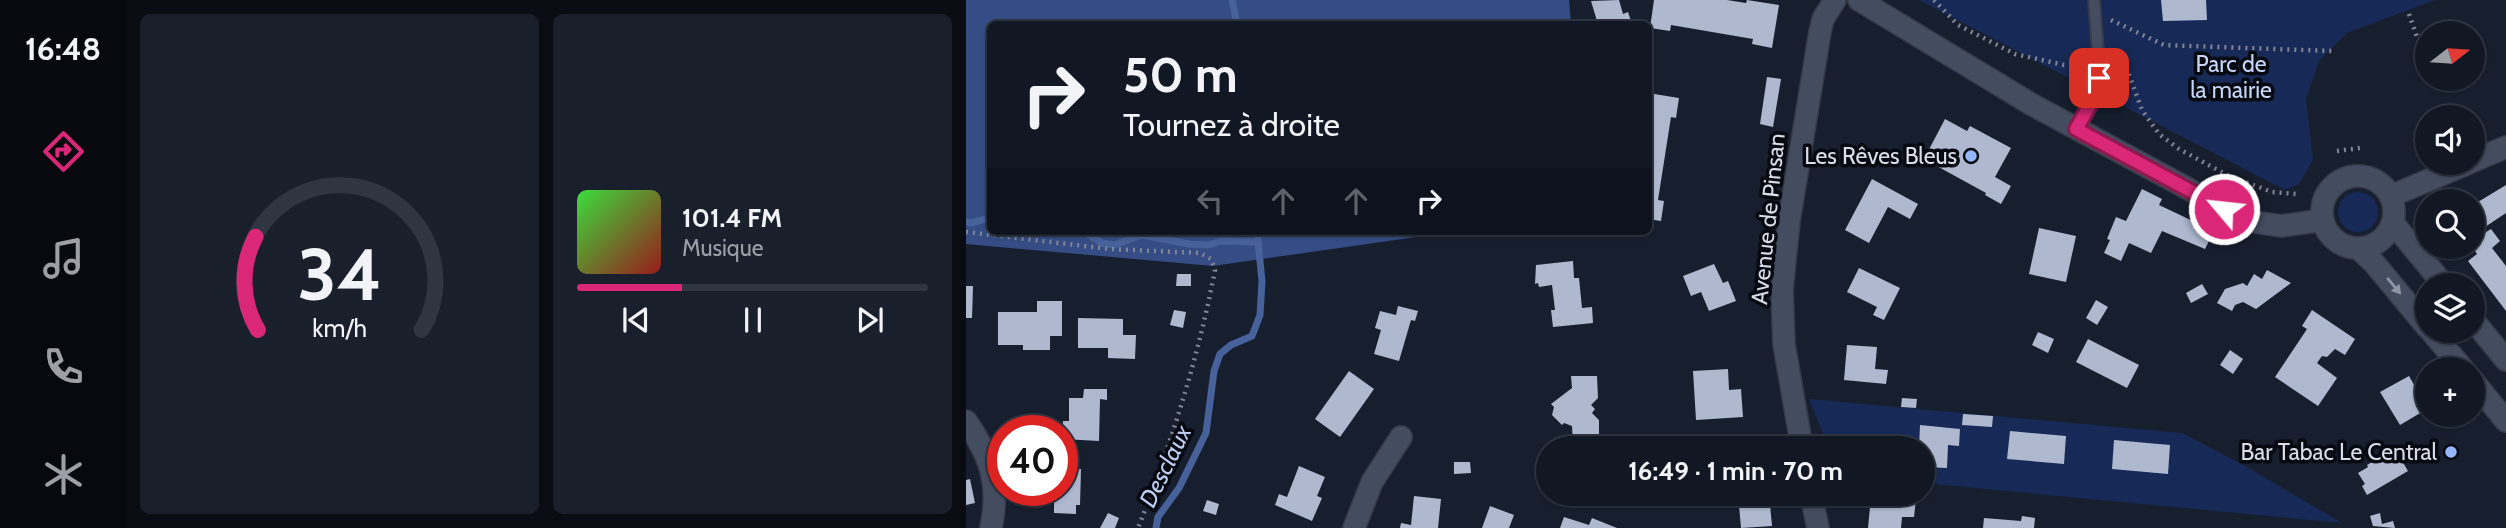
<!DOCTYPE html>
<html lang="fr">
<meta charset="utf-8">
<style>
:root{--surface:#111723;--page:#1a202b;--text:#f1f3f6;--muted:#9c9fa6;--line:#303641;--accent:#db2777}
body{margin:0;font-family:Cabin,sans-serif;background:var(--page);color:var(--text);height:100vh;display:flex;flex-direction:column;font-size:26px;white-space:nowrap}
*{box-sizing:border-box;margin:0}
p{font-size:23px;color:var(--muted)}
.icon{flex:none;width:38px;height:38px;fill:none;stroke:currentColor;stroke-width:2;stroke-linecap:round;stroke-linejoin:round}
.map{position:relative;flex:1;overflow:hidden}
.panel{display:flex;flex-direction:column;gap:14px;padding:14px;background:#090d13;width:840px}
.panel>*{flex:none}
.top-card{position:absolute;left:21px;top:21px;width:665px;height:214px;border-radius:10px;box-shadow:0 2px 5px #0004,0 0 0 2px var(--line);background:#111723;color:var(--text);overflow:hidden}
.needle{width:46px;rotate:73deg}
.controls{position:absolute;left:1449px;top:21px;display:grid;gap:14px}
.controls a{display:grid;place-items:center;width:70px;height:70px;border-radius:50%;background:var(--surface);box-shadow:0 2px 5px #0004,0 0 0 2px var(--line);font-size:35px}
.speed{position:absolute;left:21px;top:415px;display:flex;gap:14px;font-size:35px;font-weight:700;text-align:center}
.speed>*{display:grid;place-content:center;width:91px;height:91px;border-radius:50%;background:var(--surface);box-shadow:0 2px 5px #0004,0 0 0 2px var(--line);line-height:1}
.speed .limit{border:10px solid #d22;background:#fff;color:#111}
.pin{position:absolute;display:grid;place-items:center;width:60px;height:60px;color:#fff;margin:-30px;border-radius:14px;box-shadow:0 4px 10px #0006}
.me{position:absolute;width:77px;margin:-38px;rotate:298deg;stroke-linejoin:round;filter:drop-shadow(0 0 5px #0008)}
.turn{display:flex;align-items:center;gap:24px;height:147px;padding:0 21px;font-size:32px}
.turn .icon{width:91px;height:91px;stroke-width:2.5}
.turn b{display:block;font-size:49px;line-height:60px}
.lanes{display:flex;align-items:center;height:66px;padding:0 21px;background:#0003;justify-content:center;gap:35px;direction:ltr}
.lanes .off{opacity:.35}
.panel .widget{flex:1;display:flex;flex-direction:column;justify-content:center;gap:10px;min-width:0;padding:0 24px;border-radius:10px;background:var(--page)}
.panel .dial{align-items:center;gap:0}
.dial svg{height:182px;overflow:visible;fill:none;stroke:var(--line);stroke-width:7;stroke-linecap:round;text-anchor:middle}
.dial text{fill:var(--text);stroke:none}
.song{display:flex;align-items:center;gap:21px}
.cover{width:84px;height:84px;border-radius:10px;background:linear-gradient(135deg,hsl(120 70% 55%),hsl(0 70% 35%))}
.played{height:7px;border-radius:4px;background:linear-gradient(90deg,var(--accent) 30%,var(--line) 30%)}
.keys{display:flex;justify-content:space-around;direction:ltr}
.panel .tiles{flex:1;display:grid;gap:14px;grid-template-columns:repeat(2,1fr)}
.trip{position:absolute;left:570px;top:436px;width:399px;height:70px;border-radius:35px;background:var(--surface);box-shadow:0 2px 5px #0004,0 0 0 2px var(--line);font-weight:700;line-height:70px;text-align:center}
main{display:flex;flex:1;min-height:0}
.tabs{display:flex;flex-direction:column;width:126px;justify-content:space-around;align-items:center;background:#07090e;color:var(--muted)}
.tabs .icon{width:49px;height:49px}
.tabs .selected{color:var(--accent)}
.tabs b{font-size:32px;color:var(--text)}
.map>svg:first-child{display:block}
.green{fill:#172956}
.forest{fill:#354d84}
.lines{fill:none;stroke-linecap:round;stroke-linejoin:round}
.stream{stroke:#47619a;stroke-width:7}
.building{fill:#aeb9cf}
.lane-casing{stroke:#373b49;stroke-width:14}
.street-casing{stroke:#373b49;stroke-width:24}
.secondary-casing{stroke:#373b49;stroke-width:24}
.path{stroke:#808694;stroke-width:4.5;stroke-dasharray:2 5;stroke-linecap:butt}
.lane{stroke:#444d60;stroke-width:10}
.street{stroke:#444d60;stroke-width:21}
.secondary{stroke:#444d60;stroke-width:21}
.oneway{fill:#8e95a4}
.route-casing{stroke:#8e194d;stroke-width:18}
.route{stroke:#db2777;stroke-width:12}
.poi-dot{fill:#95b6fd;stroke:#060910;stroke-width:2.5}
.labels{text-anchor:middle;dominant-baseline:central;stroke-width:7;stroke-linejoin:round;paint-order:stroke}
.park-label{font-size:23px;fill:#c5d6f8;stroke:#060910}
.poi-label{font-size:23px;fill:#d8dde9;stroke:#060910;text-anchor:end}
.street-label{font-size:23px;fill:#d8dde9;stroke:#060910}
.water-label{font-size:24px;font-style:italic;fill:#bdcef0;stroke:#060910}
</style>
<main>
<nav class="tabs">
<b>16:48</b>
<svg class="icon selected" aria-label="directions" viewBox="0 0 24 24"><path d="M12 3l9 9-9 9-9-9zM9 14v-3h6M13 9l2 2-2 2"/></svg>
<svg class="icon" aria-label="music" viewBox="0 0 24 24"><path d="M9 18V5l10-2v13"/><circle cx="6" cy="18" r="3"/><circle cx="16" cy="16" r="3"/></svg>
<svg class="icon" aria-label="phone" viewBox="0 0 24 24"><path d="M5 4h4l2 5-3 2q2 4 5 5l2-3 5 2v4C11 20 4 13 5 4z"/></svg>
<svg class="icon" aria-label="climate" viewBox="0 0 24 24"><path d="M12 3v18M4 7l16 10M4 17L20 7"/></svg>
</nav>
<section class="panel">
<div class="tiles">
<div class="widget dial"><svg viewBox="0 0 100 80">
<path d="M14 69A42 42 0 1 1 86 69"/>
<path d="M14 69A42 42 0 0 1 13 28" stroke="#db2777"/>
<text x="50" y="56" font-size="32" font-weight="700">34</text>
<text x="50" y="72" font-size="11">km/h</text>
</svg></div>
<div class="widget">
<div class="song"><i class="cover"></i><div><b>101.4 FM</b><p>Musique</p></div></div>
<div class="played"></div>
<div class="keys"><svg class="icon" aria-label="previous" viewBox="0 0 24 24"><path d="M18 5L8 12l10 7zM5 5v14"/></svg><svg class="icon" aria-label="pause" viewBox="0 0 24 24"><path d="M8 5v14M16 5v14"/></svg><svg class="icon" aria-label="next" viewBox="0 0 24 24"><path d="M6 5l10 7-10 7zM19 5v14"/></svg></div>
</div>
</div>
</section>
<div class="map">
<svg width="1540" height="528" viewBox="0 0 1540 528">
<rect width="100%" height="100%" fill="#171f2f"/>
<g class="green">
<polygon points="953,0 1469,0 1381,33 1353,61 1340,99 1347,160 1333,184 1319,190"/>
<circle cx="1392" cy="212" r="20"/>
<polygon points="843,399 1216,433 1281,467 1376,523 957,483 957,448 863,448"/>
</g>
<polygon class="forest" points="0,0 603,0 605,24 24,24 24,231 492,231 247,266 0,244"/>
<g class="lines">
<g class="stream">
<polyline points="266,0 271,24"/>
<polyline points="0,222 4,223 24,218"/>
<polyline points="116,231 136,243 148,245 176,235 223,244 242,245 256,241 292,242"/>
<polyline points="190,528 192,517 213,488 240,433 248,371 254,354 265,345 286,336 294,315 296,281 291,231"/>
</g>
</g>
<g class="building">
<polygon points="653,0 657,14 662,12 666,24 635,24 634,20 631,21 625,1"/>
<polygon points="688,0 761,0 780,3 781,0 813,5 806,48 786,44 787,39 705,25 704,31 684,28"/>
<polygon points="1195,0 1240,0 1241,20 1197,21"/>
<polygon points="801,77 815,79 807,127 794,124"/>
<polygon points="682,93 713,98 710,118 705,117 692,200 698,201 695,221 682,219"/>
<polygon points="979,119 1001,131 1004,126 1045,148 1029,177 1045,186 1035,204 1019,195 1020,193 958,159"/>
<polygon points="906,179 952,204 944,219 922,207 903,243 879,230"/>
<polygon points="1540,185 1540,213 1507,235 1507,205"/>
<polygon points="1176,189 1196,199 1193,205 1248,231 1239,249 1196,231 1185,253 1163,243 1155,261 1138,253 1144,240 1141,239 1150,217 1160,221"/>
<polygon points="1073,228 1110,236 1100,282 1063,274"/>
<polygon points="1525,229 1534,241 1526,248 1540,266 1540,311 1502,261 1511,254 1507,248 1507,240"/>
<polygon points="607,261 608,278 613,278 616,308 626,307 627,323 587,327 585,310 589,310 586,285 573,287 572,283 569,284 570,265"/>
<polygon points="748,264 757,283 762,281 770,301 743,311 735,292 725,296 717,276"/>
<polygon points="893,268 934,288 918,320 907,315 911,307 881,292"/>
<polygon points="1301,270 1325,283 1290,309 1277,302 1269,305 1266,311 1251,303 1259,289 1277,283 1281,286 1288,274 1296,279"/>
<polygon points="211,274 225,274 225,286 210,286"/>
<polygon points="1236,284 1242,294 1225,303 1220,293"/>
<polygon points="0,286 7,286 6,318 0,318"/>
<polygon points="1130,300 1142,307 1131,325 1120,318"/>
<polygon points="71,301 96,301 96,336 84,336 84,350 57,350 57,345 32,345 32,312 71,312"/>
<polygon points="432,306 452,311 449,321 445,320 433,361 408,354 415,330 409,328 414,311 430,315"/>
<polygon points="208,310 220,312 217,328 204,325"/>
<polygon points="1346,310 1389,339 1379,355 1369,349 1361,357 1356,356 1351,363 1371,378 1352,406 1309,377 1341,329 1336,326"/>
<polygon points="112,318 157,319 157,335 170,335 169,359 142,358 142,348 112,348"/>
<polygon points="1072,332 1088,339 1082,353 1066,345"/>
<polygon points="1122,339 1173,365 1161,388 1110,362"/>
<polygon points="881,345 911,347 909,369 922,370 920,384 878,380"/>
<polygon points="1264,350 1277,359 1267,374 1254,365"/>
<polygon points="762,369 763,390 775,389 777,417 730,420 727,371"/>
<polygon points="383,371 408,389 374,437 349,419"/>
<polygon points="605,376 631,376 632,398 625,405 629,409 626,413 633,420 633,442 607,443 606,426 598,423 596,425 586,415 588,407 585,404 606,388"/>
<polygon points="1443,376 1451,390 1457,386 1461,393 1461,398 1457,400 1461,409 1434,425 1414,392"/>
<polygon points="118,389 141,389 141,400 134,399 133,441 97,439 97,421 103,421 103,398 117,398"/>
<polygon points="936,398 951,399 950,408 935,407"/>
<polygon points="997,414 1027,416 1026,427 996,425"/>
<polygon points="954,425 994,429 993,446 982,445 981,468 957,467 957,448 953,448"/>
<polygon points="1044,431 1100,436 1098,464 1041,459"/>
<polygon points="1148,440 1204,445 1202,474 1146,469"/>
<polygon points="1429,449 1442,471 1401,495 1396,486 1399,484 1392,473 1402,467 1401,465"/>
<polygon points="488,462 504,462 505,473 488,474"/>
<polygon points="333,466 359,477 351,496 356,498 346,521 309,505 313,494 321,497"/>
<polygon points="96,468 115,469 114,505 110,505 110,514 88,513 88,490 96,490"/>
<polygon points="4,479 9,503 0,505 0,480"/>
<polygon points="772,494 803,494 806,526 775,528"/>
<polygon points="448,496 475,499 472,528 434,528 435,523 445,525"/>
<polygon points="905,496 950,499 948,517 936,517 935,528 902,528"/>
<polygon points="241,500 253,504 250,515 237,511"/>
<polygon points="524,506 548,515 543,528 516,528"/>
<polygon points="142,513 153,518 149,528 134,528"/>
<polygon points="1414,513 1416,524 1427,521 1429,528 1407,526 1404,516"/>
<polygon points="1056,516 1069,518 1068,528 1017,528 1018,518 1055,521"/>
<polygon points="598,517 623,525 626,518 651,528 594,528"/>
</g>
<g class="lines">
<defs>
<polyline id="lane" points="1110,129 1128,98 1134,78 1128,0"/>
<g id="street">
<polyline points="1427,223 1478,285"/>
<polyline points="1392,248 1408,263 1461,327"/>
<polyline points="1507,320 1540,360"/>
<polyline points="1465,331 1497,369"/>
<polyline points="1507,381 1540,421"/>
<path d="M0 421C25 457 34 484 25 528"/>
<polyline points="836,448 818,344 816,289 823,221 854,32 857,19 869,0"/>
<polyline points="845,494 852,528"/>
<polyline points="388,528 406,482 435,437"/>
</g>
<g id="secondary">
<polyline points="893,0 1065,104 1282,221 1315,226 1357,220"/>
<polyline points="1507,161 1540,147"/>
<circle cx="1392" cy="212" r="36"/>
<polyline points="1425,196 1503,163"/>
</g>
</defs>
<use href="#lane" class="lane-casing"/>
<use href="#street" class="street-casing"/>
<use href="#secondary" class="secondary-casing"/>
<g class="path">
<polyline points="968,0 992,25 1049,54 1098,65 1117,65"/>
<polyline points="1443,14 1461,66"/>
<polyline points="1145,20 1198,45 1367,51"/>
<polyline points="1147,63 1157,65 1162,72 1176,110 1193,134 1213,149 1261,175 1306,192 1330,194"/>
<polyline points="1371,151 1394,148"/>
<path d="M0 232 144 249 234 253 245 259 249 270C232 359 205 444 172 528"/>
</g>
<use href="#lane" class="lane"/>
<use href="#street" class="street"/>
<use href="#secondary" class="secondary"/>
</g>
<defs><path id="oneway-solid" d="M-6-.8H1V-3.2L6.5 0L1 3.2V.8H-6Z" transform="scale(1.75)"/></defs>
<use class="oneway" href="#oneway-solid" transform="translate(1428 286) rotate(50)"/>
<g class="lines">
<defs>
<polyline id="route" points="1133,78 1128,98 1110,129 1258,209"/>
</defs>
<use href="#route" class="route-casing"/>
<use href="#route" class="route"/>
</g>
<g class="poi-dot">
<circle cx="1005" cy="156" r="7"/>
<circle cx="1485" cy="452" r="7"/>
</g>
<g class="labels">
<g class="park-label">
<text x="1265" y="64">Parc de<tspan x="1265" dy="26">la mairie</tspan></text>
</g>
<g class="poi-label">
<text x="991" y="156">Les Rêves Bleus</text>
<text x="1471" y="452">Bar Tabac Le Central</text>
</g>
<g class="street-label">
<text transform="translate(802 219) rotate(-84)">Avenue de Pinsan</text>
</g>
<g class="water-label">
<text transform="translate(199 466) rotate(-64)">Desclaux</text>
</g>
</g>
</svg>
<div class="controls">
<a><svg class="needle" viewBox="-14 -14 28 28"><path d="M0-13l5 13h-10z" fill="#e53935"/><path d="M0 13l5-13h-10z" fill="#9c9fa6"/></svg></a>
<a><svg class="icon" aria-label="sound" viewBox="0 0 24 24"><path d="M4 9h4l5-4v14l-5-4H4zM17 9q2 3 0 6"/></svg></a>
<a><svg class="icon" aria-label="search" viewBox="0 0 24 24"><circle cx="10" cy="10" r="6"/><path d="M15 15l6 6"/></svg></a>
<a><svg class="icon" aria-label="layers" viewBox="0 0 24 24"><path d="M12 4l9 5-9 5-9-5zM3 14l9 5 9-5"/></svg></a>
<a>+</a>
</div>
<div class="speed"><div class="limit">40</div></div>
<div class="pin" style="left:1133px;top:78px;background:#d93025"><svg class="icon" aria-label="arrive" viewBox="0 0 24 24"><path d="M6 21V4h12l-3 4 3 4H6"/></svg></div>
<svg class="me" style="left:1258px;top:209px" viewBox="-20 -20 40 40"><circle r="17" fill="#db2777" stroke="#fff" stroke-width="3"/><path d="M0-11L8 9 0 5-8 9z" fill="#fff"/></svg>
<div class="trip">16:49 · 1 min · 70 m</div>
<div class="top-card">
<div class="turn"><svg class="icon" aria-label="right" viewBox="0 0 24 24"><path d="M7 20v-9h11M14 6l5 5-5 5"/></svg><div><b>50 m</b>Tournez à droite</div></div>
<div class="lanes"><svg class="icon off" aria-label="left" viewBox="0 0 24 24"><path d="M17 20v-9H6M10 6l-5 5 5 5"/></svg><svg class="icon off" aria-label="ahead" viewBox="0 0 24 24"><path d="M12 20V5M6 11l6-6 6 6"/></svg><svg class="icon off" aria-label="ahead" viewBox="0 0 24 24"><path d="M12 20V5M6 11l6-6 6 6"/></svg><svg class="icon" aria-label="right" viewBox="0 0 24 24"><path d="M7 20v-9h11M14 6l5 5-5 5"/></svg></div>
</div>
</div>
</main>
